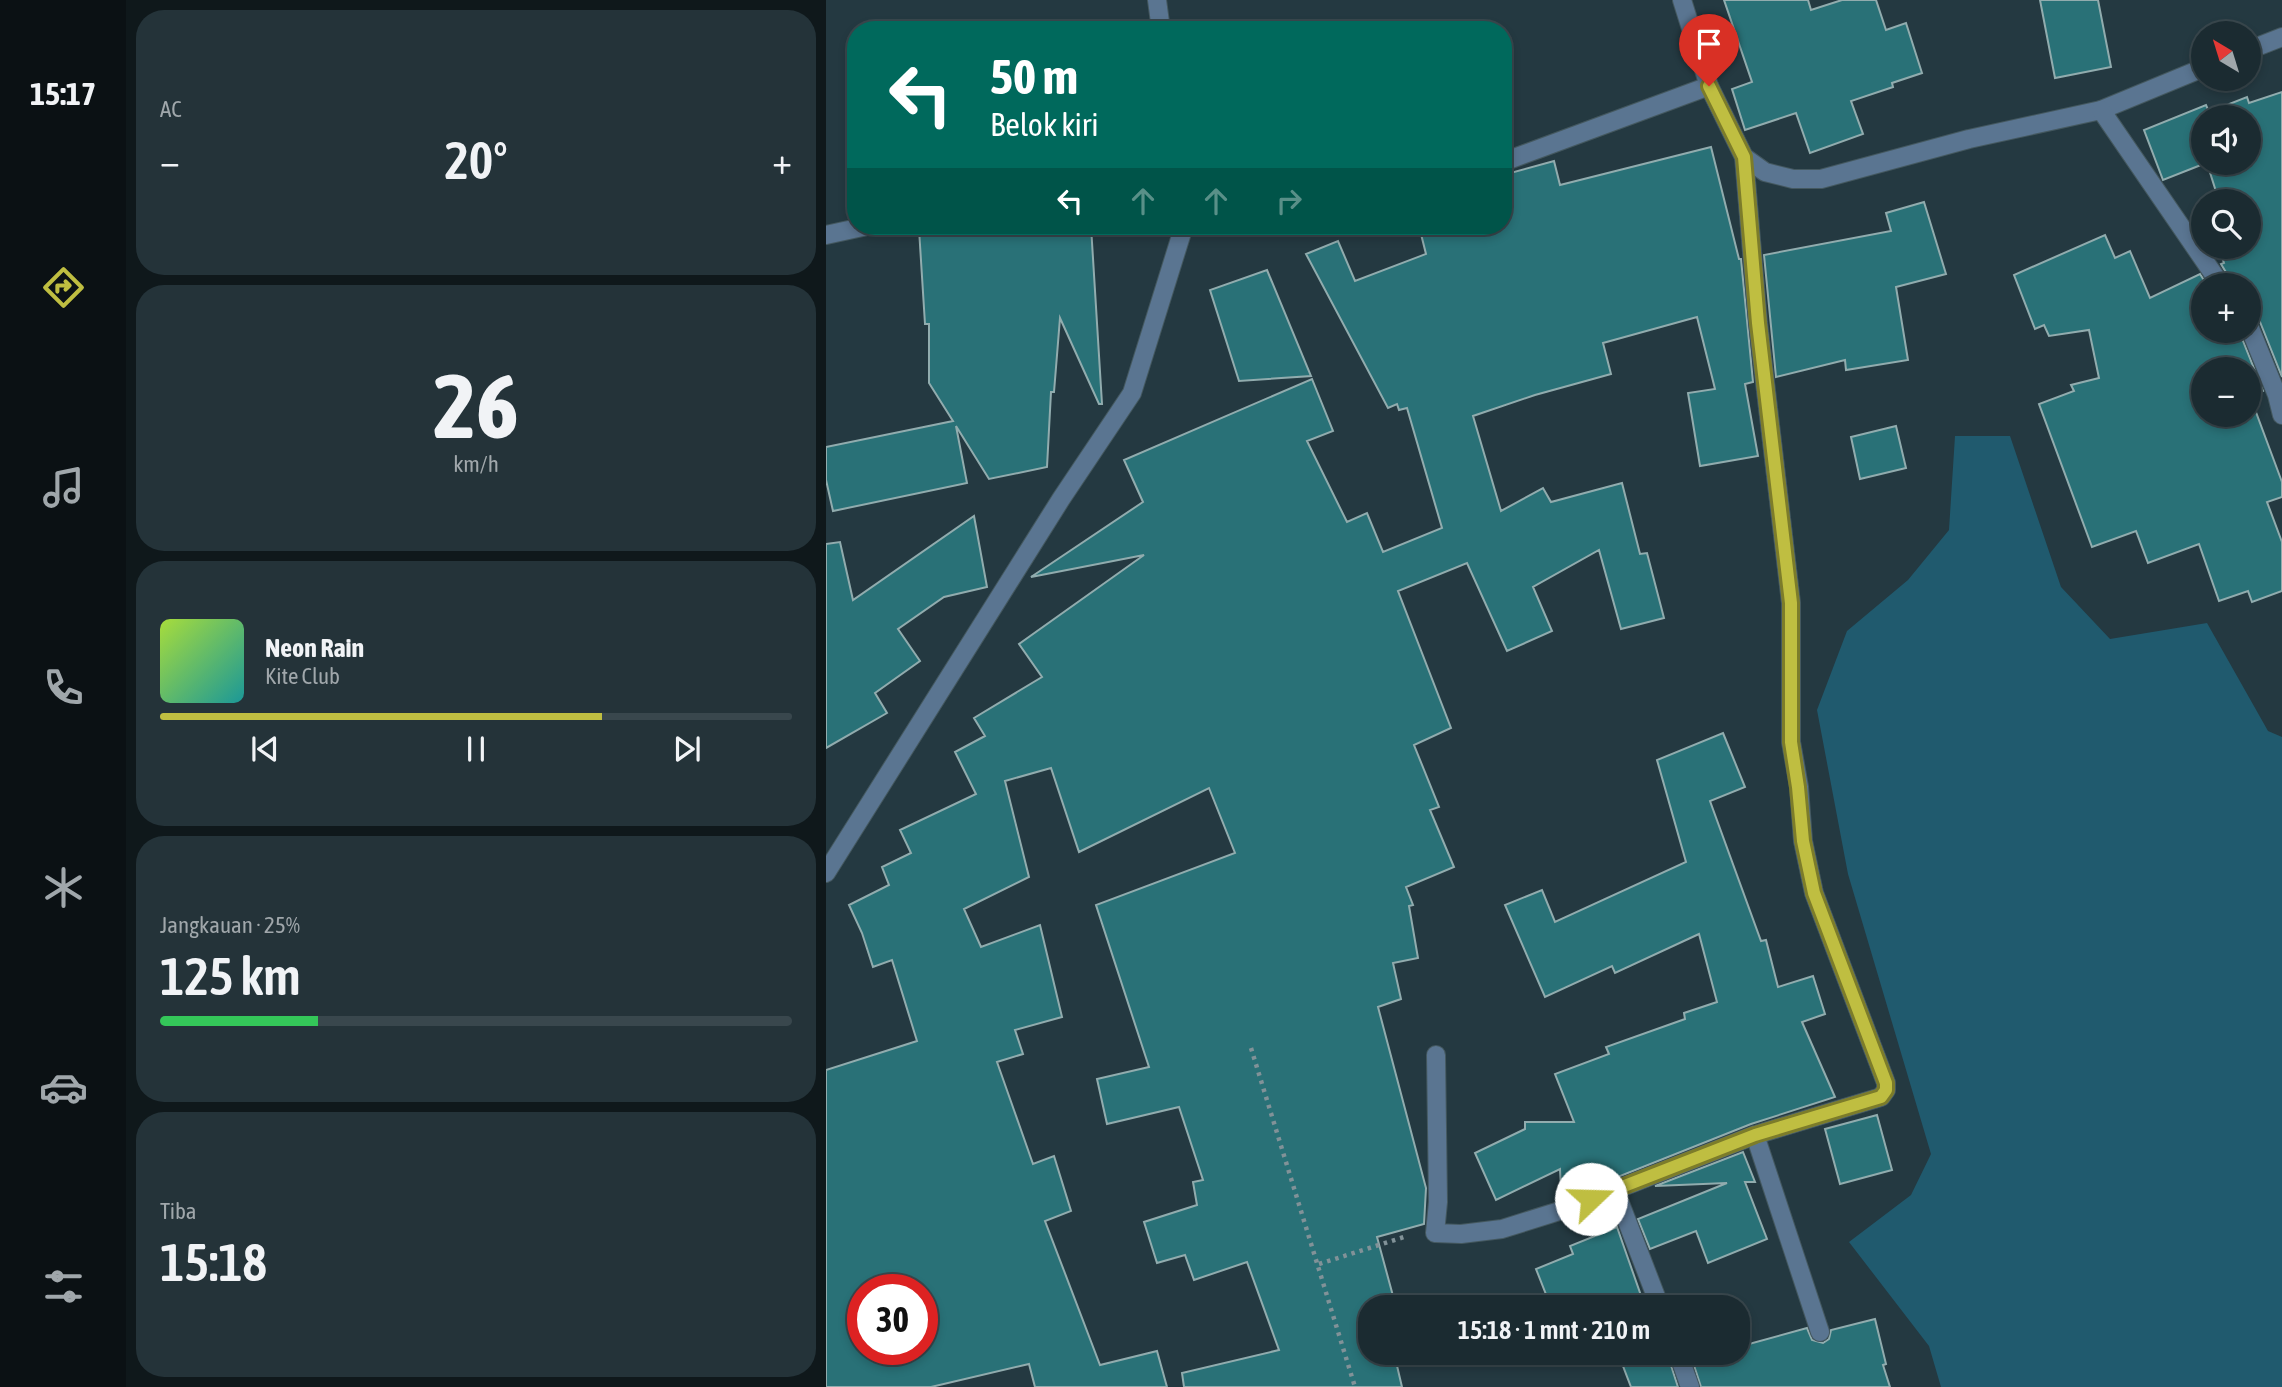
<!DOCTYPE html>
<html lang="id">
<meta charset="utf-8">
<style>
:root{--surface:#1b2b31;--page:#243339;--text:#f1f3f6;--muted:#a0a7ab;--line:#39474d;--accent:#bfbe41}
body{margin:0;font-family:"Asap Condensed",sans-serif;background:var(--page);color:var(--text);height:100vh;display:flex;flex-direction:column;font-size:26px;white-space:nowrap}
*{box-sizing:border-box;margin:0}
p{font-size:23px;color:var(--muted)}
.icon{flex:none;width:38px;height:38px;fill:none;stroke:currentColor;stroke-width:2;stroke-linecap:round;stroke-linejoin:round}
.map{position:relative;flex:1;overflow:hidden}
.side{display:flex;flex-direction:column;gap:10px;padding:10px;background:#0f181b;width:700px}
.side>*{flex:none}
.top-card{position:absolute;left:21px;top:21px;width:665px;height:214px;border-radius:28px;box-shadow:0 4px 10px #0003,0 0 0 2px var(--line);background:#00695c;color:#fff;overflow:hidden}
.needle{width:46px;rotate:322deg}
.tools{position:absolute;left:1365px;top:21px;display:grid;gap:14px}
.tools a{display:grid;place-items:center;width:70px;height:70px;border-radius:50%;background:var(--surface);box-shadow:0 4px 10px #0003,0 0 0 2px var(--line);font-size:35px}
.speed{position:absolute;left:21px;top:1274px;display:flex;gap:14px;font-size:35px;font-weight:700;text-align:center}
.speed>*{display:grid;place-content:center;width:91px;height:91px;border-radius:50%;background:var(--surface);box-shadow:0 4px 10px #0003,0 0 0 2px var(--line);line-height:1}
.speed .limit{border:10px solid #d22;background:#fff;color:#111}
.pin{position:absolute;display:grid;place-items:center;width:60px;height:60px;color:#fff;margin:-72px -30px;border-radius:50% 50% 50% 0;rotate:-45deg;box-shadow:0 0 7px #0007}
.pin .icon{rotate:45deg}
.me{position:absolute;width:77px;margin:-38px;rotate:69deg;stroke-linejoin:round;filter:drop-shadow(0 0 5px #0008)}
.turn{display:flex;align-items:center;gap:24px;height:147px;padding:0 28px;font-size:32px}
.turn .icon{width:91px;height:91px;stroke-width:2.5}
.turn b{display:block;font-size:49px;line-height:60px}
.lanes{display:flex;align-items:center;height:66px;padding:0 28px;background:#0003;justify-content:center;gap:35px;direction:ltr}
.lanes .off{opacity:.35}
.big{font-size:52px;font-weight:600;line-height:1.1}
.side .widget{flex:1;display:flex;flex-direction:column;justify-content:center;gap:10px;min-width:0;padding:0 24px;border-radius:28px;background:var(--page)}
.side .dial{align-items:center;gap:0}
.dial b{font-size:91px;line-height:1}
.song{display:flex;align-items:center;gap:21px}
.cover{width:84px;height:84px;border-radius:10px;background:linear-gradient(135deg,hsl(80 70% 55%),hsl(180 70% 35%))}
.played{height:7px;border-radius:4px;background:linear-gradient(90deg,var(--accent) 70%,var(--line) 70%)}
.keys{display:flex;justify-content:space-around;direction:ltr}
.heat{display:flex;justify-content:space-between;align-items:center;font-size:38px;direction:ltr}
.charge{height:10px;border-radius:5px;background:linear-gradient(90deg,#34c759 25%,var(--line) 0)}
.trip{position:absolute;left:532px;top:1295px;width:392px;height:70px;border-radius:28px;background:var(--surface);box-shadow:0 4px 10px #0003,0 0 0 2px var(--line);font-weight:600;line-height:70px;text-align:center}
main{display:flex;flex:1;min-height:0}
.dock{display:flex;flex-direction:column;width:126px;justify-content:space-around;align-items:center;background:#0b1114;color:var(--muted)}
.dock .icon{width:49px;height:49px}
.dock .selected{color:var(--accent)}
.dock b{font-size:32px;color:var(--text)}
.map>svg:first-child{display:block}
.green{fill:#205a6e}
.building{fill:#297177;stroke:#91acae;stroke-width:2;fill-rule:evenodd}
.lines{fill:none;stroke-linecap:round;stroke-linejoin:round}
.minor-casing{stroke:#44585f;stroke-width:20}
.path{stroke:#819298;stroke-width:4.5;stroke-dasharray:3.5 5;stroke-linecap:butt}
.minor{stroke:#5a7591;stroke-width:18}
.route-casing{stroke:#7c7c2a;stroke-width:18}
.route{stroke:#bfbe41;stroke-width:12}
</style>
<main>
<nav class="dock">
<b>15:17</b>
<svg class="icon selected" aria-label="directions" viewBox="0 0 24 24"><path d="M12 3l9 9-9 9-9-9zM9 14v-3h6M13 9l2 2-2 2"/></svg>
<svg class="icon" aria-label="music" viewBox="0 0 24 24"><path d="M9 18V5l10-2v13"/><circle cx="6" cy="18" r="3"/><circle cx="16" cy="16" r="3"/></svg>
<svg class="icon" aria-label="phone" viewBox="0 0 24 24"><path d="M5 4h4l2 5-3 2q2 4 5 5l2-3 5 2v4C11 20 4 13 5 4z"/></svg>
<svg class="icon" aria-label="climate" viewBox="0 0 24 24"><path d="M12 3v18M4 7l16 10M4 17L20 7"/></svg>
<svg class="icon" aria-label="car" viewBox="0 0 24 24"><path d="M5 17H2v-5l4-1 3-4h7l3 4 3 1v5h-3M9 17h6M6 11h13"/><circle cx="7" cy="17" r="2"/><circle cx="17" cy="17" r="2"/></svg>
<svg class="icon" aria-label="filters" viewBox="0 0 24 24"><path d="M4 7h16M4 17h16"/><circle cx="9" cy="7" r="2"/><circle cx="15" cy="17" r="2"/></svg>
</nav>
<section class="side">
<div class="widget"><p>AC</p>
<div class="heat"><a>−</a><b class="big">20°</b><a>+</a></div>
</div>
<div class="widget dial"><b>26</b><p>km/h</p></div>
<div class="widget">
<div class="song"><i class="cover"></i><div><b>Neon Rain</b><p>Kite Club</p></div></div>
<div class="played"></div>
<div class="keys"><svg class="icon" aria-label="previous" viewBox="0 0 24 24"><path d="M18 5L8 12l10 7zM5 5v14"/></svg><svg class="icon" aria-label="pause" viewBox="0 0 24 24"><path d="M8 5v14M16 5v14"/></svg><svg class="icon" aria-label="next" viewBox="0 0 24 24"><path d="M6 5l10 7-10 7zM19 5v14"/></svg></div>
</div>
<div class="widget"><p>Jangkauan · 25%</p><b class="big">125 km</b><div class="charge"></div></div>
<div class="widget"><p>Tiba</p><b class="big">15:18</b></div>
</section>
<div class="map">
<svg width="1456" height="1387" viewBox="0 0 1456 1387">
<rect width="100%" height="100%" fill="#243941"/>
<polygon class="green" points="1129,436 1184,436 1235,587 1284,639 1381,623 1442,731 1456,737 1456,1387 1115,1387 1103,1346 1023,1242 1085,1195 1105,1154 1022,874 991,710 1021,631 1082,580 1123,530"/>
<g class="building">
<polygon points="898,0 982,0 985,10 1016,0 1050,0 1060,30 1080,23 1096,73 1066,83 1067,87 1025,101 1037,134 984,153 970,113 919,130 906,89 926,82"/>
<polygon points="1214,0 1272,0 1285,67 1229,78"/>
<polygon points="1456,92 1456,377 1434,322 1429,317 1423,315 1423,285 1406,285 1404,279 1395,264 1398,263 1392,247 1423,247 1423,201 1393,201 1381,163 1423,163 1423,117 1377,117 1377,163 1380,163 1337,180 1318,130 1380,105 1383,112 1421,97 1423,103"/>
<path d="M885 147 913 259H915L927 382 919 384 932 456 874 466 862 393 889 389 871 317 777 343 785 374 709 395 647 416 675 511 717 488 725 502 796 483 814 554 821 553 838 618 795 629 773 550 707 587 726 631 681 651 641 563 572 591 625 728 588 745 613 807 604 810 628 867 580 887 587 905 583 906 592 958 567 963 575 999 552 1007 600 1188 598 1224 551 1237 570 1307H544V1353H568L576 1387H358L356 1373 453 1350 421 1262 368 1280 359 1255 331 1263 318 1222 371 1205 367 1182 377 1180 353 1107 281 1124 271 1079 323 1067 270 905 409 853 383 788 253 852 225 768 179 781 203 877 138 909 155 947 214 925 236 1017 189 1030 197 1054 171 1062 207 1164 228 1156 245 1211 219 1221 274 1365 331 1351 341 1387H209L203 1364 105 1387H0V1070L91 1041 66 960 47 967 36 933 23 905 63 885 56 867 85 853 74 830 150 794 129 752 159 736 148 718 216 677 193 644 318 555 205 577 317 502 298 460 486 379 507 431 481 441 521 522 541 513 557 552 616 528 581 408 573 410 571 404 562 408 480 254 512 241 529 281 600 254 593 226H677V175L728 161 734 185ZM37 1290H96V1349H37Z"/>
<polygon points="1098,202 1120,274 1070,287 1082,360 1020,370 1019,360 950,377 938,255 1065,231 1060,213"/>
<polygon points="139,226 265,226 276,404 273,404 234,318 228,392 225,392 221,467 163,479 130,426 141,483 7,511 0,480 0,447 127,421 103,383 103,324 99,324 93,229"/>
<path d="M1279 235 1289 258 1304 251 1324 298 1374 274 1381 285H1377V331H1413L1437 391 1424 396 1456 482V497L1441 502 1456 542V591L1426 602 1422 591 1393 601 1373 544 1322 563 1310 531 1266 547 1213 404 1248 391 1245 385 1273 378 1263 330 1223 336 1218 325 1209 329 1188 275ZM1377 369H1423V415H1377Z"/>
<polygon points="441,270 485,376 413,381 384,290"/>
<polygon points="1070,426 1080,468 1034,479 1025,437"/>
<polygon points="148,516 161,587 118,597 72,629 94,661 49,693 61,713 0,748 0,544 14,542 27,600"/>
<polygon points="897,733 919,787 884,801 935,941 940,940 952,987 987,976 999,1014 976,1022 1009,1097 925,1124 759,1190 735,1191 734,1169 670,1200 649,1153 699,1129 699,1122 748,1122 729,1074 783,1054 780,1047 859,1019 858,1013 891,1002 873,934 789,973 786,966 719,997 679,905 716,890 729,922 860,862 831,760"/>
<polygon points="1051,1115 1066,1170 1014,1184 999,1129"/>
<polygon points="917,1152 929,1182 919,1182 941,1239 882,1263 870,1231 824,1249 812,1219 901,1183 829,1186"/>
<polygon points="791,1227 819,1307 725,1307 710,1269 747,1254 744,1246"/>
<polygon points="1049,1319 1060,1364 1057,1365 1064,1387 875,1387 864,1353 912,1353 912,1347 981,1328 986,1340 997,1343 1003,1339 1005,1330"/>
<polygon points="792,1353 841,1353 852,1387 805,1387"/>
</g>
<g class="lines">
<defs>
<g id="minor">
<polyline points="331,0 335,30"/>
<polyline points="856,0 883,86 918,157 939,172 967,179 995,179 1143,139 1275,110 1377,68"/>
<polyline points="1423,50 1456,37"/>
<polyline points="1275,110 1395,285"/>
<polyline points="677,162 883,86"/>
<polyline points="0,235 41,226"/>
<polyline points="1423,326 1451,395 1456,415"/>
<polyline points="0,873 235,499 306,393 358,226"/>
<polyline points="610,1055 612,1202 609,1233 635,1234 676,1229 743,1208 929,1135 1055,1097 1060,1090 1060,1083 988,893 977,841 973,787 965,742 965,603 932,323 918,157"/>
<polyline points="929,1135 994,1332"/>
<polyline points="789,1190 834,1307"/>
<polyline points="852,1353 864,1387"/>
</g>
</defs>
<use href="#minor" class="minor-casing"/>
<g class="path">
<polyline points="425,1048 529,1387"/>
<polyline points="493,1264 578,1237"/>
</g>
<use href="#minor" class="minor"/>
</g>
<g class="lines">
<defs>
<polyline id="route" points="765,1199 929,1135 1055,1097 1060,1090 1060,1083 988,893 977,841 972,787 965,742 965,603 932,323 918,157 883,86"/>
</defs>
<use href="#route" class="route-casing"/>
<use href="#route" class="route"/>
</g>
</svg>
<div class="tools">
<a><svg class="needle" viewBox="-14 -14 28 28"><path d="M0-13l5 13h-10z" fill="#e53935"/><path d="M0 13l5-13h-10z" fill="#a0a7ab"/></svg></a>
<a><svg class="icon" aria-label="sound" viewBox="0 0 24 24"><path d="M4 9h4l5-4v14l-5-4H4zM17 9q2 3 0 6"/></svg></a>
<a><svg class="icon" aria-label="search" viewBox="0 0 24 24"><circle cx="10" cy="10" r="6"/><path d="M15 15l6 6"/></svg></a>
<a>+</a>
<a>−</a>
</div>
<div class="speed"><div class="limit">30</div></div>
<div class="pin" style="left:883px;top:86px;background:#d93025"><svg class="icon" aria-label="arrive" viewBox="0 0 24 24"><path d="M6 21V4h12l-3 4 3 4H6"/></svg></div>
<svg class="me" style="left:765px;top:1199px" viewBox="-20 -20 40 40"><circle r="19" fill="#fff"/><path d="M0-13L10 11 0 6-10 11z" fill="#bfbe41"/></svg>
<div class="trip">15:18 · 1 mnt · 210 m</div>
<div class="top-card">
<div class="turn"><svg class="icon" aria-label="left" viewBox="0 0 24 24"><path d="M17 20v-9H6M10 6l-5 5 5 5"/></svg><div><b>50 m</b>Belok kiri</div></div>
<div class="lanes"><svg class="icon" aria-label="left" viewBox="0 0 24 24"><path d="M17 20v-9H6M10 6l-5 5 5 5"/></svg><svg class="icon off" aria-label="ahead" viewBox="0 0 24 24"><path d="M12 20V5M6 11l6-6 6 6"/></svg><svg class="icon off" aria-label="ahead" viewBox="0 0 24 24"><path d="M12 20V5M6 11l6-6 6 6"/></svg><svg class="icon off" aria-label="right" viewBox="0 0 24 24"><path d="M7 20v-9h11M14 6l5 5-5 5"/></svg></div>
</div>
</div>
</main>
